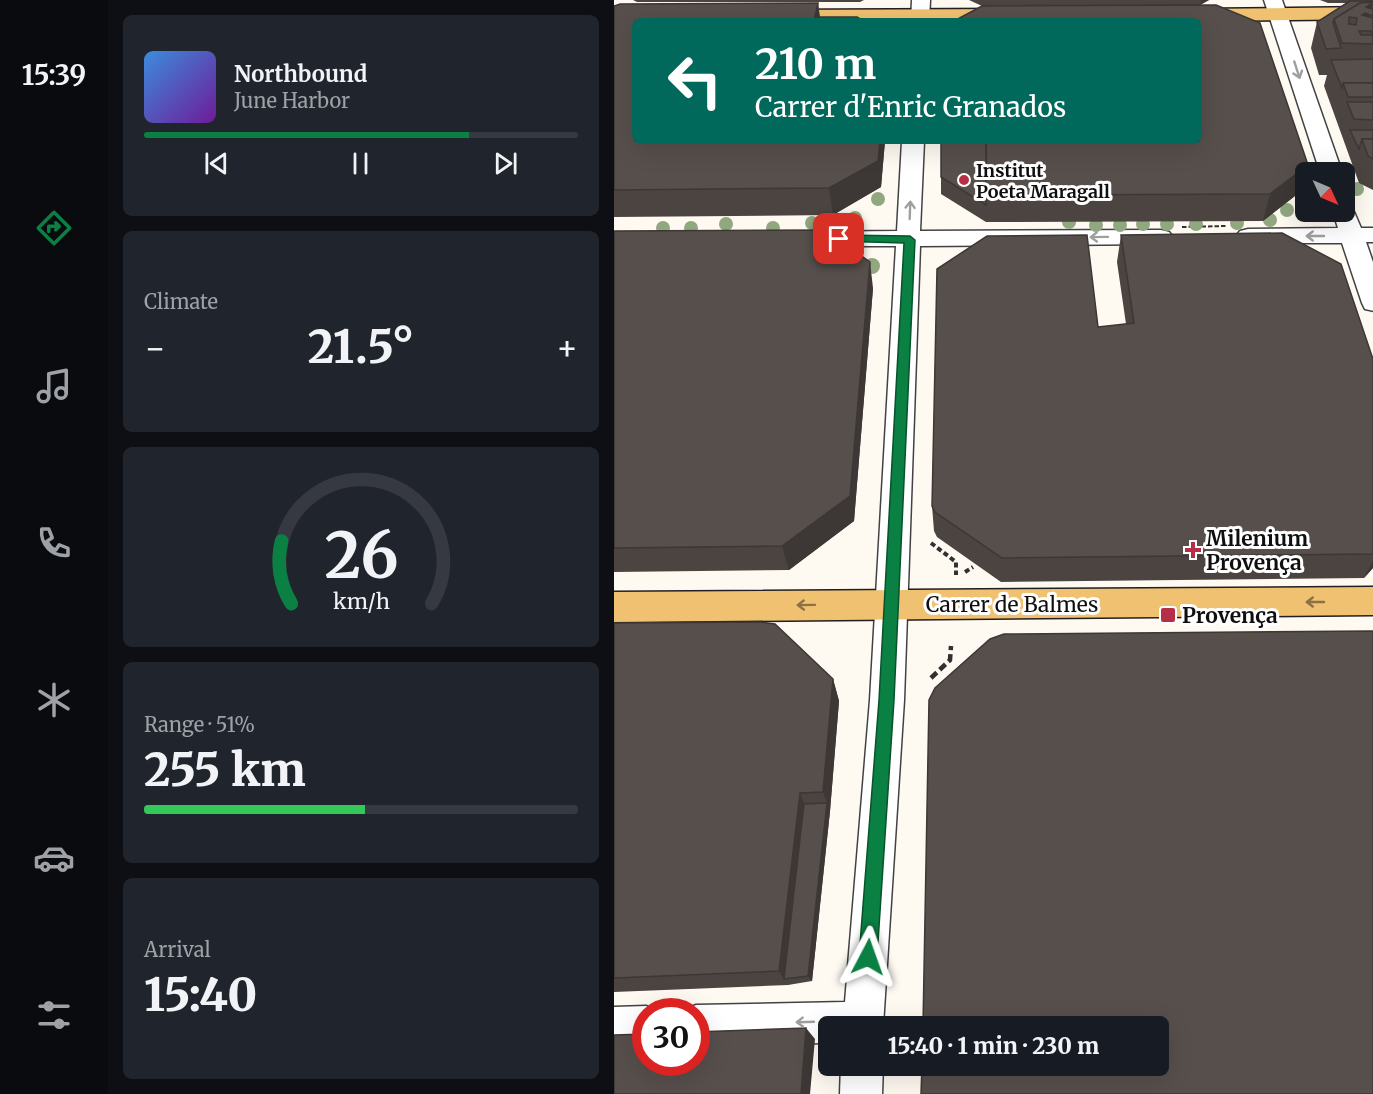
<!DOCTYPE html>
<meta charset="utf-8">
<style>
:root{--surface:#171b24;--page:#20242c;--text:#f1f3f6;--muted:#9ea1a6;--line:#363941;--accent:#0b8043}
body{margin:0;font-family:Merriweather,serif;background:var(--page);color:var(--text);height:100vh;display:flex;flex-direction:column;font-size:22px;white-space:nowrap}
*{box-sizing:border-box;margin:0}
p{font-size:20px;color:var(--muted)}
.icon{flex:none;width:33px;height:33px;fill:none;stroke:currentColor;stroke-width:2;stroke-linecap:round;stroke-linejoin:round}
.map{position:relative;flex:1;overflow:hidden}
.drawer{display:flex;flex-direction:column;gap:15px;padding:15px;background:#0d0f14;width:506px}
.drawer>*{flex:none}
.banner{position:absolute;left:18px;top:18px;width:570px;height:126px;border-radius:9px;box-shadow:0 6px 24px #0002;background:#00695c;color:#fff;overflow:hidden}
.needle{width:39px;rotate:134deg}
.fabs{position:absolute;left:681px;top:162px;display:grid;gap:12px}
.fabs a{display:grid;place-items:center;width:60px;height:60px;border-radius:9px;background:var(--surface);box-shadow:0 6px 24px #0002;font-size:30px}
.speed{position:absolute;left:18px;top:998px;display:flex;gap:12px;font-size:30px;font-weight:700;text-align:center}
.speed>*{display:grid;place-content:center;width:78px;height:78px;border-radius:50%;background:var(--surface);box-shadow:0 6px 24px #0002;line-height:1}
.speed .limit{border:9px solid #d22;background:#fff;color:#111}
.pin{position:absolute;display:grid;place-items:center;width:51px;height:51px;color:#fff;margin:-26px;border-radius:12px;box-shadow:0 3px 9px #0006}
.me{position:absolute;width:66px;margin:-33px;rotate:4deg;stroke-linejoin:round;filter:drop-shadow(0 0 4px #0008)}
.turn{display:flex;align-items:center;gap:21px;height:126px;padding:0 24px;font-size:27px}
.turn .icon{width:78px;height:78px;stroke-width:2.5}
.turn b{display:block;font-size:42px;line-height:51px}
.big{font-size:45px;font-weight:800;line-height:1.1}
.drawer .widget{flex:1;display:flex;flex-direction:column;justify-content:center;gap:9px;min-width:0;padding:0 21px;border-radius:9px;background:var(--page)}
.drawer .dial{align-items:center;gap:0}
.dial svg{height:156px;overflow:visible;fill:none;stroke:var(--line);stroke-width:7;stroke-linecap:round;text-anchor:middle}
.dial text{fill:var(--text);stroke:none}
.song{display:flex;align-items:center;gap:18px}
.cover{width:72px;height:72px;border-radius:9px;background:linear-gradient(135deg,hsl(210 70% 55%),hsl(280 70% 35%))}
.played{height:6px;border-radius:3px;background:linear-gradient(90deg,var(--accent) 75%,var(--line) 75%)}
.keys{display:flex;justify-content:space-around;direction:ltr}
.heat{display:flex;justify-content:space-between;align-items:center;font-size:33px;direction:ltr}
.charge{height:9px;border-radius:4px;background:linear-gradient(90deg,#34c759 51%,var(--line) 0)}
.trip{position:absolute;left:204px;top:1016px;width:351px;height:60px;border-radius:9px;background:var(--surface);box-shadow:0 6px 24px #0002;font-weight:800;line-height:60px;text-align:center}
main{display:flex;flex:1;min-height:0}
.tabs{display:flex;flex-direction:column;width:108px;justify-content:space-around;align-items:center;background:#090b0e;color:var(--muted)}
.tabs .icon{width:42px;height:42px}
.tabs .current{color:var(--accent)}
.tabs b{font-size:27px;color:var(--text)}
.map>svg:first-child{display:block}
.lines{fill:none;stroke-linecap:round;stroke-linejoin:round}
.minor-casing{stroke:#424242;stroke-width:3}
.major-casing{stroke:#202020;stroke-width:3}
.path-far2{stroke:#313131;stroke-width:2;stroke-dasharray:4.5 2;stroke-linecap:butt}
.path-far1{stroke:#313131;stroke-width:4;stroke-dasharray:5 3;stroke-linecap:butt}
.path{stroke:#313131;stroke-width:4.5;stroke-dasharray:8 4;stroke-linecap:butt}
.minor{fill:#fff;fill-rule:evenodd}
.major{fill:#f0c170;fill-rule:evenodd}
.tree{fill:#91a780}
.wall{fill:#4b4441}
.shaded-wall{fill:#3d3735}
.building{fill:#574f4c;stroke:#3d3735;stroke-width:1.5;fill-rule:evenodd}
.oneway{stroke:#9f9f9f}
.oneway2{stroke:#8b7144}
.route{fill:#0b8043;stroke:#07532c;stroke-width:1.5}
.poi-dot{fill:#b72f46;stroke:#fff;stroke-width:2}
.labels{text-anchor:middle;dominant-baseline:central;stroke-width:6;stroke-linejoin:round;paint-order:stroke}
.far-poi-label{font-size:18px;font-weight:bold;fill:#0f0f0f;stroke:#fff;text-anchor:start}
.poi-label{font-size:21px;font-weight:bold;fill:#0f0f0f;stroke:#fff;text-anchor:start}
.street-label{font-size:21px;fill:#0f0f0f;stroke:#fff}
</style>
<main>
<nav class="tabs">
<b>15:39</b>
<svg class="icon current" aria-label="directions" viewBox="0 0 24 24"><path d="M12 3l9 9-9 9-9-9zM9 14v-3h6M13 9l2 2-2 2"/></svg>
<svg class="icon" aria-label="music" viewBox="0 0 24 24"><path d="M9 18V5l10-2v13"/><circle cx="6" cy="18" r="3"/><circle cx="16" cy="16" r="3"/></svg>
<svg class="icon" aria-label="phone" viewBox="0 0 24 24"><path d="M5 4h4l2 5-3 2q2 4 5 5l2-3 5 2v4C11 20 4 13 5 4z"/></svg>
<svg class="icon" aria-label="climate" viewBox="0 0 24 24"><path d="M12 3v18M4 7l16 10M4 17L20 7"/></svg>
<svg class="icon" aria-label="car" viewBox="0 0 24 24"><path d="M5 17H2v-5l4-1 3-4h7l3 4 3 1v5h-3M9 17h6M6 11h13"/><circle cx="7" cy="17" r="2"/><circle cx="17" cy="17" r="2"/></svg>
<svg class="icon" aria-label="filters" viewBox="0 0 24 24"><path d="M4 7h16M4 17h16"/><circle cx="9" cy="7" r="2"/><circle cx="15" cy="17" r="2"/></svg>
</nav>
<section class="drawer">
<div class="widget">
<div class="song"><i class="cover"></i><div><b>Northbound</b><p>June Harbor</p></div></div>
<div class="played"></div>
<div class="keys"><svg class="icon" aria-label="previous" viewBox="0 0 24 24"><path d="M18 5L8 12l10 7zM5 5v14"/></svg><svg class="icon" aria-label="pause" viewBox="0 0 24 24"><path d="M8 5v14M16 5v14"/></svg><svg class="icon" aria-label="next" viewBox="0 0 24 24"><path d="M6 5l10 7-10 7zM19 5v14"/></svg></div>
</div>
<div class="widget"><p>Climate</p>
<div class="heat"><a>−</a><b class="big">21.5°</b><a>+</a></div>
</div>
<div class="widget dial"><svg viewBox="0 0 100 80">
<path d="M14 69A42 42 0 1 1 86 69"/>
<path d="M14 69A42 42 0 0 1 9 37" stroke="#0b8043"/>
<text x="50" y="56" font-size="32" font-weight="700">26</text>
<text x="50" y="72" font-size="11">km/h</text>
</svg></div>
<div class="widget"><p>Range · 51%</p><b class="big">255 km</b><div class="charge"></div></div>
<div class="widget"><p>Arrival</p><b class="big">15:40</b></div>
</section>
<div class="map">
<svg width="760" height="1094" viewBox="0 0 760 1094">
<rect width="100%" height="100%" fill="#fefaf2"/>
<g class="lines">
<defs>
<g id="minor">
<polygon points="298,0 316,0 315,21 297,21"/>
<polygon points="650,0 668,0 728,172 706,172"/>
<polygon points="288,141 310,141 306,231 547,230 555,232 559,237 555,242 547,244 306,246 290,700 269,1026 214,1026 214,1043 82,1045 82,1011 68,1011 82,1005 231,1002 256,700 282,246 184,246 176,244 172,239 176,234 184,232 283,231"/>
<polygon points="730,205 738,207 747,228 760,228 760,242 752,242 760,265 760,311 751,309 748,303 728,243 634,243 626,241 622,236 626,231 634,229 724,228 719,212 730,212"/>
<polygon points="32,1006 44,1011 32,1011 32,1046 0,1047 0,1007"/>
<polygon points="227,1065 269,1065 268,1094 226,1094"/>
</g>
<g id="major">
<polygon points="760,7 760,19 580,21 574,19 571,15 574,11 581,9"/>
<polygon points="395,9 402,11 405,15 402,19 156,21 151,16 154,12 161,10"/>
<polygon points="760,587 760,615 0,622 0,592"/>
</g>
</defs>
<use href="#minor" class="minor-casing"/>
<use href="#major" class="major-casing"/>
<polyline class="path-far2" points="568,227 612,226"/>
<g class="path-far1">
<polyline points="317,543 342,562 342,575"/>
<polyline points="351,572 359,567"/>
</g>
<polyline class="path" points="317,678 336,660 337,646"/>
<use href="#minor" class="minor"/>
<use href="#major" class="major"/>
</g>
<g class="tree">
<circle cx="743" cy="189" r="7"/>
<circle cx="264" cy="199" r="7"/>
<circle cx="673" cy="210" r="7"/>
<circle cx="241" cy="218" r="7"/>
<circle cx="656" cy="220" r="7"/>
<circle cx="455" cy="222" r="7"/>
<circle cx="198" cy="223" r="7"/>
<circle cx="623" cy="223" r="7"/>
<circle cx="112" cy="224" r="7"/>
<circle cx="529" cy="224" r="7"/>
<circle cx="553" cy="224" r="7"/>
<circle cx="582" cy="224" r="7"/>
<circle cx="482" cy="225" r="7"/>
<circle cx="506" cy="225" r="7"/>
<circle cx="222" cy="226" r="7"/>
<circle cx="49" cy="228" r="7"/>
<circle cx="77" cy="228" r="7"/>
<circle cx="159" cy="228" r="7"/>
<circle cx="258" cy="266" r="8"/>
</g>
<g class="wall">
<polygon points="19,0 250,0 246,2 23,2"/>
<polygon points="355,0 595,0 586,5 368,6"/>
<polygon points="706,0 759,0 759,190 745,183 710,86 713,75 705,75 697,48 703,22 732,3 714,3"/>
<polygon points="204,3 206,17 21,141 271,141 267,187 219,215 0,217 0,6"/>
<polygon points="585,141 692,172 686,192 649,221 372,222 372,220 372,222 327,194 327,177"/>
<polygon points="0,231 259,288 240,521 175,570 0,572"/>
<polygon points="507,235 759,359 759,568 750,578 387,582 323,537 320,531 318,506 484,327 512,324 503,262"/>
<polygon points="0,623 219,679 225,701 216,811 198,981 174,985 0,992"/>
</g>
<g class="shaded-wall">
<polygon points="587,0 595,0 586,5"/>
<polygon points="204,3 206,21 200,21"/>
<polygon points="759,3 751,31 745,31 743,37 752,7"/>
<polygon points="266,141 271,141 267,187 219,215 215,188"/>
<polygon points="694,165 686,192 649,221 656,194"/>
<polygon points="256,262 259,288 240,521 175,570 168,546"/>
<polygon points="759,560 759,568 750,578"/>
<polygon points="219,679 225,701 216,811 209,792"/>
<polygon points="186,793 193,812 170,979 165,971"/>
<polygon points="213,803 216,811 198,981 194,976"/>
<polygon points="192,1028 201,1039 196,1094 187,1094"/>
</g>
<g class="building">
<polygon points="736,1 759,1 759,2 746,3 720,19 719,23 727,48 712,49 703,22"/>
<path d="M759 2 752 7 757 9 759 8V16L751 13 748 15 759 18V44L728 43 720 19 746 3ZM735 17 743 18 742 25 735 24ZM745 31H757L759 35H747Z"/>
<polygon points="204,3 200,21 21,21 21,141 266,141 264,161 215,188 0,190 0,6 6,4"/>
<polygon points="602,5 646,23 694,165 656,194 372,195 372,141 585,141 585,21 340,21 368,6"/>
<polygon points="206,17 243,17 250,21 205,21"/>
<polygon points="759,59 759,83 729,83 728,88 717,60"/>
<polygon points="729,83 759,83 759,97 734,97"/>
<polygon points="733,102 759,102 759,120 740,119"/>
<polygon points="736,130 759,130 759,139 748,139 745,149"/>
<polygon points="748,139 759,139 759,159 754,156"/>
<polygon points="327,141 372,141 372,205 327,177"/>
<polygon points="212,230 256,262 236,496 168,546 0,548 0,231"/>
<polygon points="668,233 727,264 759,359 759,554 388,558 321,512 318,506 323,269 373,236 473,235 484,327 520,323 507,235"/>
<polygon points="146,622 161,624 219,679 209,792 186,793 165,971 0,978 0,623"/>
<polygon points="759,631 759,1094 307,1094 308,1065 544,1065 544,1026 309,1026 315,700 321,688 376,639 390,634"/>
<polygon points="213,803 194,976 170,979 190,804"/>
<polygon points="192,1028 187,1094 0,1094 0,1035 32,1034 32,1062 82,1062 82,1032"/>
</g>
<defs><path id="oneway-shaft" d="M-6 0H5M1.5-3L5.5 0L1.5 3" fill="none" stroke-width="1.6" stroke-linecap="round" stroke-linejoin="round" transform="scale(1.5)"/></defs>
<g class="oneway">
<use href="#oneway-shaft" transform="translate(683 70) rotate(72)"/>
<use href="#oneway-shaft" transform="translate(296 210) rotate(-88)"/>
<use href="#oneway-shaft" transform="translate(701 236) rotate(180)"/>
<use href="#oneway-shaft" transform="translate(485 237) rotate(179)"/>
<use href="#oneway-shaft" transform="translate(191 1022) rotate(178)"/>
</g>
<g class="oneway2">
<use href="#oneway-shaft" transform="translate(701 602) rotate(180)"/>
<use href="#oneway-shaft" transform="translate(192 605) rotate(179)"/>
</g>
<polygon class="route" points="225,235 296,236 301,240 280,700 263,957 260,963 254,965 248,963 245,957 265,700 290,243 221,241 221,236"/>
<g class="poi-dot">
<circle cx="350" cy="180" r="6"/>
<path d="M576 541h6v6h6v6h-6v6h-6v-6h-6v-6h6z"/>
<rect x="546" y="607" width="16" height="16" rx="3"/>
</g>
<g class="labels">
<g class="far-poi-label">
<text x="362" y="170">Institut<tspan x="362" dy="21">Poeta Maragall</tspan></text>
</g>
<g class="poi-label">
<text x="592" y="538">Milenium<tspan x="592" dy="24">Provença</tspan></text>
<text x="568" y="615">Provença</text>
</g>
<g class="street-label">
<text x="398" y="604">Carrer de Balmes</text>
</g>
</g>
</svg>
<div class="fabs">
<a><svg class="needle" viewBox="-14 -14 28 28"><path d="M0-13l5 13h-10z" fill="#e53935"/><path d="M0 13l5-13h-10z" fill="#9ea1a6"/></svg></a>
</div>
<div class="speed"><div class="limit">30</div></div>
<div class="pin" style="left:225px;top:239px;background:#d93025"><svg class="icon" aria-label="arrive" viewBox="0 0 24 24"><path d="M6 21V4h12l-3 4 3 4H6"/></svg></div>
<svg class="me" style="left:254px;top:957px" viewBox="-20 -20 40 40"><path d="M0-17L14 15 0 8-14 15z" fill="#0b8043" stroke="#fff" stroke-width="4"/></svg>
<div class="trip">15:40 · 1 min · 230 m</div>
<div class="banner">
<div class="turn"><svg class="icon" aria-label="left" viewBox="0 0 24 24"><path d="M17 20v-9H6M10 6l-5 5 5 5"/></svg><div><b>210 m</b>Carrer d'Enric Granados</div></div>
</div>
</div>
</main>
